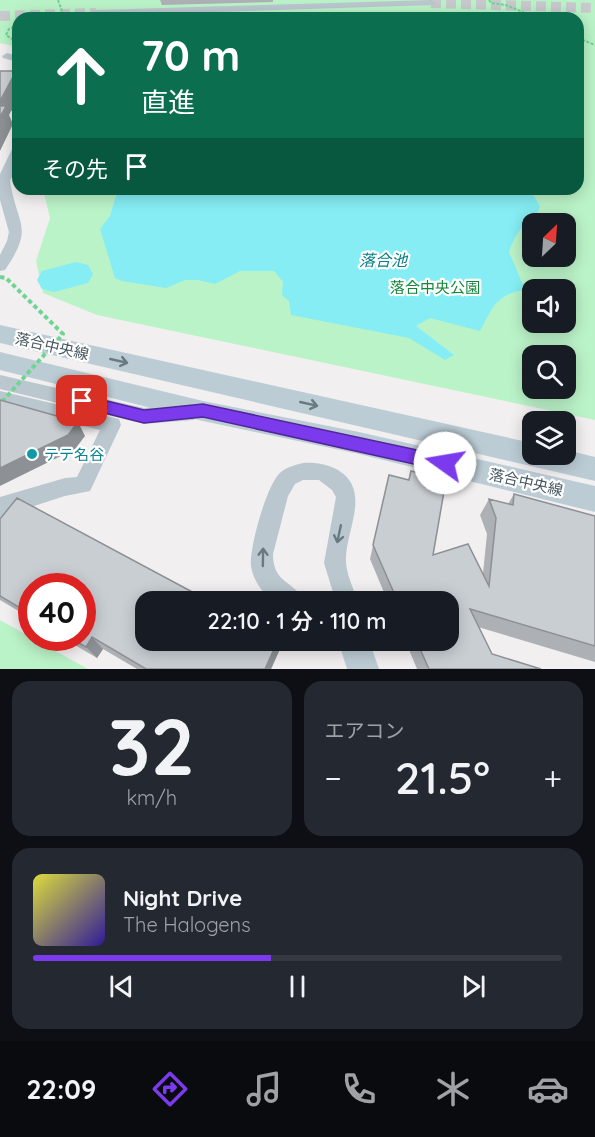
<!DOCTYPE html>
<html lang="ja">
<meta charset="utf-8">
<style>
:root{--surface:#171b24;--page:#242831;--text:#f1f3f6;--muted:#9ea1a6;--line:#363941;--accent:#7c3aed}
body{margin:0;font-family:Quicksand,"Noto Sans JP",sans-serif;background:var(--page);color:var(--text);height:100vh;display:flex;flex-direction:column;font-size:22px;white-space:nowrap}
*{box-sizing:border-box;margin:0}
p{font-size:20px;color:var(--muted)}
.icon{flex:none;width:33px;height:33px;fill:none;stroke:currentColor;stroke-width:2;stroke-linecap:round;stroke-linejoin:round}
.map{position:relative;height:669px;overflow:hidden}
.drawer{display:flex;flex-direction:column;gap:12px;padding:12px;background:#0d0f14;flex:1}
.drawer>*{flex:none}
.banner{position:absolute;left:12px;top:12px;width:572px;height:183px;border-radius:18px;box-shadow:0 3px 15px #0003;background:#0b6e4f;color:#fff;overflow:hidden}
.needle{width:39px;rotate:25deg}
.tools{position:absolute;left:522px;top:213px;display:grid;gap:12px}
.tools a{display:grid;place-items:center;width:54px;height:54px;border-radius:12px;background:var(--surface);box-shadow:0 3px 15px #0003;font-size:30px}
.speed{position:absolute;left:18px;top:573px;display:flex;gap:12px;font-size:30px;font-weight:700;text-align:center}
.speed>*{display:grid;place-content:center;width:78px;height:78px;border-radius:50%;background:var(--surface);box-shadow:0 3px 15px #0003;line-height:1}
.speed .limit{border:9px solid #d22;background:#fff;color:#111}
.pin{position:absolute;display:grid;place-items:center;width:51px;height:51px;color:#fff;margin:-26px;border-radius:12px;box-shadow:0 3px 9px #0006}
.me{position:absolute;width:66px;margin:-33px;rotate:283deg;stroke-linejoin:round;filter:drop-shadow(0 0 4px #0008)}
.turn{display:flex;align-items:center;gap:21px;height:126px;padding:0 30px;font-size:27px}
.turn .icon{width:78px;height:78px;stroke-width:2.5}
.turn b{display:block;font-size:42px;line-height:51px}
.then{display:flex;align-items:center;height:57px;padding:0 30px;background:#0003;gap:12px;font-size:22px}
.big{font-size:45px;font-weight:600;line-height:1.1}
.drawer .card{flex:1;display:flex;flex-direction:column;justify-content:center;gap:9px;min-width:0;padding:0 21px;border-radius:18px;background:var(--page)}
.drawer .dial{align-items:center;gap:0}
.dial b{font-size:78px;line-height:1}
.song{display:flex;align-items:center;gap:18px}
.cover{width:72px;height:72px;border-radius:9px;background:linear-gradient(135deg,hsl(60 70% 55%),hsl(250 70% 35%))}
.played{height:6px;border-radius:3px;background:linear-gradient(90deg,var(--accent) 45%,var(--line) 45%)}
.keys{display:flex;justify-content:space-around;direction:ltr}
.heat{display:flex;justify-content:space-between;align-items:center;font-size:33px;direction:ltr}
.drawer .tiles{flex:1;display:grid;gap:12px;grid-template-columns:1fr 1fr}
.card:last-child{grid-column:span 2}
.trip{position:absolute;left:135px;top:591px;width:324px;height:60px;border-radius:18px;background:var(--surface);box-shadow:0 3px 15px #0003;font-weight:600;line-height:60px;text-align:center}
.dock{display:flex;height:96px;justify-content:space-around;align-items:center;background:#090b0e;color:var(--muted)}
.dock .icon{width:42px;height:42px}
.dock .selected{color:var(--accent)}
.dock b{font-size:27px;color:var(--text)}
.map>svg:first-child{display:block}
.green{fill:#bbf3c8;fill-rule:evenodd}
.water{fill:#85edf3}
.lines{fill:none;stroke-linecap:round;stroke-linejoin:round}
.river{fill:#85edf3;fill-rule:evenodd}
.street-tunnel{stroke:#c7c9cc;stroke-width:10;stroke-dasharray:10 5;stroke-linecap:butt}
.path{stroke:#70d493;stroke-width:2;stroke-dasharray:3 1.5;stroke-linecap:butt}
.street{fill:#bac7ce;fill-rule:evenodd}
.secondary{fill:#bcccd5;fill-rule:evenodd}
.path-bridge{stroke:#70d493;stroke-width:4;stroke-dasharray:4.5 3;stroke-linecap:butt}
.wall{fill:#adb1b5}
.shaded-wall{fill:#8d9094}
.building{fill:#c9ced3;stroke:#8d9094;stroke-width:1.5}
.oneway{stroke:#697a82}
.oneway2{stroke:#697980}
.route{fill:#7c3aed;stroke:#51269a;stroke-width:1.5}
.culture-dot{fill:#0f9aa8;stroke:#fff;stroke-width:2}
.labels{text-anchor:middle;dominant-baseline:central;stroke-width:4.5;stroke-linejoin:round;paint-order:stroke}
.park-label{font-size:15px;fill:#108739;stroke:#fff}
.street-label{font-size:15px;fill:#46575f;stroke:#fff}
.culture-label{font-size:15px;fill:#0d838f;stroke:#fff;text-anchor:start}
.water-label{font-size:16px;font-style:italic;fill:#067e85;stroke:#fff}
</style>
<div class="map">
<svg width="595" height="669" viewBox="0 0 595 669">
<rect width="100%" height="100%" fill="#f2eff0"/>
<g class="green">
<path d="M0 0H595V420L97 315 43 293 36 261 50 218 43 189H578V18H18V47L0 43ZM532 224H566V256H532ZM532 290H566V322H532ZM532 356H566V388H532Z"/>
<polygon points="0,620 88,669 0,669"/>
</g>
<path class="water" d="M118 189H521L534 196 540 206 536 217C521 226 514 236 509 252L525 290C496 294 493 307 480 331L430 318 416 326 454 355 445 360 409 338 291 315 289 301 282 295 283 282 274 271H240L215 284 198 280H185L166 288 122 281 115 278 100 229 110 216Z"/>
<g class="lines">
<polygon class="river" points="76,262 88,265 93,274 88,283 54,292 42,289 37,280 42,271"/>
<g class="street-tunnel">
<polyline points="431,3 595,8"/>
<polyline points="0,16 96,13"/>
</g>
<g class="path">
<polyline points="58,0 62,11 59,18"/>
<polyline points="489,0 491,3 506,5 537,18"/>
<polyline points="18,25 9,29 6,35 18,43"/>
<polyline points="578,38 595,45"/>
<polyline points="0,110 18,110"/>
</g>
<g class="street">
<polygon points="431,0 436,3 434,5 96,16 91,13 96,10"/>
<polygon points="7,53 18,56 18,62 3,58 2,56"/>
<path d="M18 145V163L10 181C17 226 35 226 5 270L0 271V255L7 241 9 232 0 200V174L12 149Z"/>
<polygon points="0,375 144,408 193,404 199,407 202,412 199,417 193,420 144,424 0,389"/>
<polygon points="0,391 119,419 121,425 90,491 65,496 0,517 0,497 65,478 77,477 100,430 0,405"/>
<path d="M303 463C315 462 327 464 338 470 371 490 347 528 346 557 345 572 353 587 358 602H336L324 563 336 497 332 490 319 480H303L295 484 288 496 273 554C273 585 295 580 304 602H273C262 592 253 580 251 566 249 548 267 483 281 472 287 467 295 465 303 463Z"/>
</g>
<g class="secondary">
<polygon points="0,325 532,443 532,454 566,454 566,450 595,457 595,481 0,343"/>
<polygon points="0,352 203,401 359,432 595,486 595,512 359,454 203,421 0,370"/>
<polygon points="345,640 369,640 379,669 347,669 341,650"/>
</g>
<polyline class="path-bridge" points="0,277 6,278 63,334 0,404"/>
</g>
<g class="wall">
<polygon points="160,0 273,0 273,2 162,5"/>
<polygon points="411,471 433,555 483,573 487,534 480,515 489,499 508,504 514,494 595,516 595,662 478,627 492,654 541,669 417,669 405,640 448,640 448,602 388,602 370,559 389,475 408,480"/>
<polygon points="0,519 146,640 279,640 280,649 271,669 137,669 103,649 97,658 63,638 82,638 32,586 32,619 0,600"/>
</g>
<g class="shaded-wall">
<polygon points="16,71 18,76 18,98 9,115 13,124 0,151 0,101"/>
<polygon points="78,422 85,436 75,449 0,486 0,468"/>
<polygon points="92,637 103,649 97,658 86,647"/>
<polygon points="278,640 279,640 280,649 271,669 265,669"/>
</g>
<g class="building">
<polygon points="0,71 16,71 0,101"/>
<polygon points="0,106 6,106 0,117"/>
<polygon points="0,400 78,422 68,435 0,468"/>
<polygon points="411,471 446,480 433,555 468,544 489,586 496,518 489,499 513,505 514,494 595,516 595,646 470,609 492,654 541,669 429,669 416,640 448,640 448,602 398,602 373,545 389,475 409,480"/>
<polygon points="17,498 211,602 146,602 146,640 278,640 265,669 146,669 92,637 86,647 70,638 82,638 82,586 32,586 32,615 0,596 0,519"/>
</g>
<defs><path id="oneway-shaft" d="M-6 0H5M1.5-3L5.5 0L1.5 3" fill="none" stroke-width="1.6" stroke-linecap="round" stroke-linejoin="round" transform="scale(1.5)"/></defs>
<g class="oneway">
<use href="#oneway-shaft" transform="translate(119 361) rotate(13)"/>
<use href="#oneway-shaft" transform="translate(309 404) rotate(13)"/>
</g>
<g class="oneway2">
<use href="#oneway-shaft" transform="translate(339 534) rotate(102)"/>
<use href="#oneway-shaft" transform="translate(263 557) rotate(-89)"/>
</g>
<polygon class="route" points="82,395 144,410 203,404 445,456 451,458 453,463 451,468 445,471 203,417 144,423 77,406 75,401 77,397"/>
<circle class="culture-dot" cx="32" cy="454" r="6"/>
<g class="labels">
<g class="park-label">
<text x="435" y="287">落合中央公園</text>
</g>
<g class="street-label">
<text transform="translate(52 346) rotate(13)">落合中央線</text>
<text transform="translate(526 482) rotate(13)">落合中央線</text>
</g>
<g class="culture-label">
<text x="44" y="454">テテ名谷</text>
</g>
<g class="water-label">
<text x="383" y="260">落合池</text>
</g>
</g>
</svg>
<div class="tools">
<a><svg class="needle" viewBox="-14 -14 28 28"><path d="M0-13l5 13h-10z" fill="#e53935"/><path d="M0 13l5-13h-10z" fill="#9ea1a6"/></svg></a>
<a><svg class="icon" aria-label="sound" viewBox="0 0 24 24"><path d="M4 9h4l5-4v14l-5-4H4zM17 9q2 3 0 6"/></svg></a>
<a><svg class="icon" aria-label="search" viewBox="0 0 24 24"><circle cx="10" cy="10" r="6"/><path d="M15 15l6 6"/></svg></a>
<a><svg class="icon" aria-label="layers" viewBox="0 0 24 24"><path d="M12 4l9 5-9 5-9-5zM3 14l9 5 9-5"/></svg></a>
</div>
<div class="speed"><div class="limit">40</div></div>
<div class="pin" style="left:82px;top:401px;background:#d93025"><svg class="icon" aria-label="arrive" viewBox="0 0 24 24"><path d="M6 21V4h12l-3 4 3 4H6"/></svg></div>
<svg class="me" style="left:445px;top:463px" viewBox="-20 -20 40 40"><circle r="19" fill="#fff"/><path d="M0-13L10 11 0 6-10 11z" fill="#7c3aed"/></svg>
<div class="trip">22:10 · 1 分 · 110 m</div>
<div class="banner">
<div class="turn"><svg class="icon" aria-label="ahead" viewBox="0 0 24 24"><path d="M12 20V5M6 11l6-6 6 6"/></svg><div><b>70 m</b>直進</div></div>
<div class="then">その先<svg class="icon" aria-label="arrive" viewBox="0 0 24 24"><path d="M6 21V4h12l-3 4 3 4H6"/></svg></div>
</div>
</div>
<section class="drawer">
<div class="tiles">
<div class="card dial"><b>32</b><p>km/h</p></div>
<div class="card"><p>エアコン</p>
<div class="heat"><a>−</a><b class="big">21.5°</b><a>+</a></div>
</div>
<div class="card">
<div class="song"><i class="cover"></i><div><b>Night Drive</b><p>The Halogens</p></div></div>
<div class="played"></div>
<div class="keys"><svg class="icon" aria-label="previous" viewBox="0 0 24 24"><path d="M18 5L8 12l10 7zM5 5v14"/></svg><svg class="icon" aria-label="pause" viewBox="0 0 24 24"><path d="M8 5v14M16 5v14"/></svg><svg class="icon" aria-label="next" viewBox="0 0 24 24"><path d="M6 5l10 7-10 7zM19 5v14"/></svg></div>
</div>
</div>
</section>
<nav class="dock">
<b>22:09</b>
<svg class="icon selected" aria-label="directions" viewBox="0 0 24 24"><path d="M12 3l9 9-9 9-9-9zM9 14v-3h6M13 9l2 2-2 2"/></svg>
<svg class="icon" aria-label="music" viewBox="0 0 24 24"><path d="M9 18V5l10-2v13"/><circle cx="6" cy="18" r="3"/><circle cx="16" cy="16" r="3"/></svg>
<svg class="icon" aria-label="phone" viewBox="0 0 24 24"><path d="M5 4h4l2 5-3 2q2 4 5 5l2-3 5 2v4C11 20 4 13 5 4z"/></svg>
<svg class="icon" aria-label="climate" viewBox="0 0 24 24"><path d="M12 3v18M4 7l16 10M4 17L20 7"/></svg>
<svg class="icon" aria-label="car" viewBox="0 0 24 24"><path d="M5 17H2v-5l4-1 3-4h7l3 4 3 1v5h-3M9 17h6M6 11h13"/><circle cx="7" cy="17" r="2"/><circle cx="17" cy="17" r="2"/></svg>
</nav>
